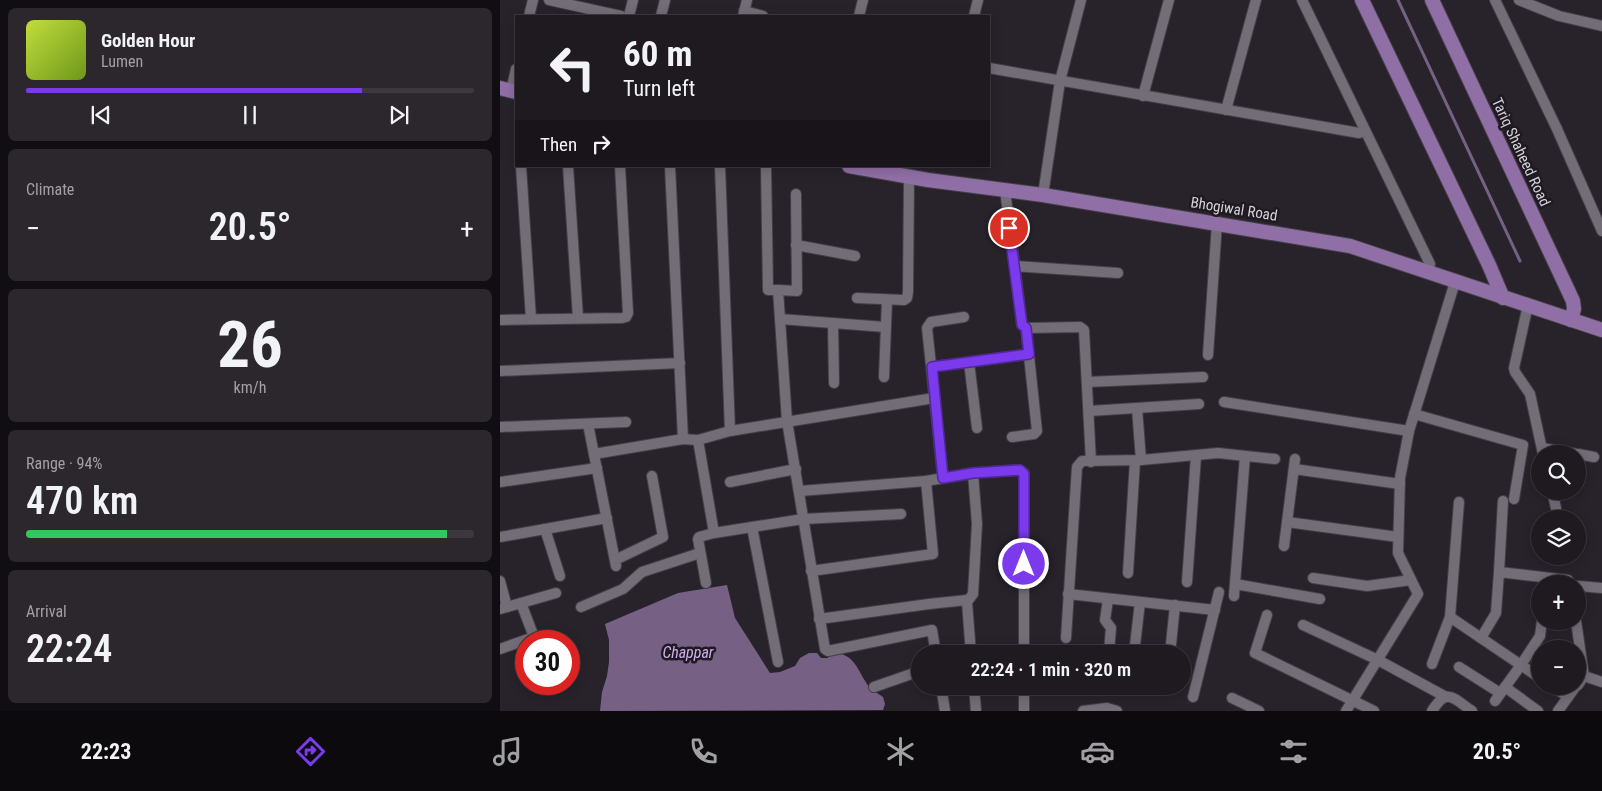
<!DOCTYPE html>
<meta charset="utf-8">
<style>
:root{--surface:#1e1a20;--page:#2b272d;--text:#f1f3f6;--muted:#a1a1a5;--line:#3c383e;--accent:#7c3aed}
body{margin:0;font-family:"Roboto Condensed",sans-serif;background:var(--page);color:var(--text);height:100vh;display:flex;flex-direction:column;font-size:19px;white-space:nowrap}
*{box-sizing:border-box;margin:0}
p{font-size:16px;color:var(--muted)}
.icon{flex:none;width:28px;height:28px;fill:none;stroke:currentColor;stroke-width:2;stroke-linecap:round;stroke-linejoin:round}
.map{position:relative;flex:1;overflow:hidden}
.side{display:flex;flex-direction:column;gap:8px;padding:8px;background:#100e12;width:500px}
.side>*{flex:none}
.guide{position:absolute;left:15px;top:15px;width:475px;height:152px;border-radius:0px;box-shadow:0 2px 12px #0003,0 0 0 1px var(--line);background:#1e1a20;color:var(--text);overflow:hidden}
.controls{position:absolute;left:1031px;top:445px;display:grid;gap:10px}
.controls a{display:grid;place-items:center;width:55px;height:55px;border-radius:50%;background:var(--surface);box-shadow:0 2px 12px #0003,0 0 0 1px var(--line);font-size:25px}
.speed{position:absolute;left:15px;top:630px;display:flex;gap:10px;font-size:25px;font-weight:700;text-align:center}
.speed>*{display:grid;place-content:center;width:65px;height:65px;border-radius:50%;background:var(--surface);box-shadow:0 2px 12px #0003,0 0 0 1px var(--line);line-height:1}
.speed .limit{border:8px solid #d22;background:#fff;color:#111}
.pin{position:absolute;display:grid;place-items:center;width:42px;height:42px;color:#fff;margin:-21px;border:2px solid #fff;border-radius:50%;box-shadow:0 1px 5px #0007}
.me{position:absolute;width:55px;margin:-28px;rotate:0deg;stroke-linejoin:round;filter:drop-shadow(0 0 4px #0008)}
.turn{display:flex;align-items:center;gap:18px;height:105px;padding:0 25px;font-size:22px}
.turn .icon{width:65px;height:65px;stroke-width:2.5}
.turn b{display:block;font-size:35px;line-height:42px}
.then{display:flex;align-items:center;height:48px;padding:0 25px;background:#0003;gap:10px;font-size:19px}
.big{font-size:38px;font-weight:600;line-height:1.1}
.side .widget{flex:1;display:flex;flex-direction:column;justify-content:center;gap:8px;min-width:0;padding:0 18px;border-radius:8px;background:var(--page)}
.side .dial{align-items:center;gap:0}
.dial b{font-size:65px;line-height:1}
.song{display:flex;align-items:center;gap:15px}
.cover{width:60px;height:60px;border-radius:8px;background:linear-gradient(135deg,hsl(70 70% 55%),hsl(80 70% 35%))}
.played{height:5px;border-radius:2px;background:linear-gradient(90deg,var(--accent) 75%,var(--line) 75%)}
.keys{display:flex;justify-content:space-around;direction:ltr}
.heat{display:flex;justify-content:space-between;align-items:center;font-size:28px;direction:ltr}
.charge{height:8px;border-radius:4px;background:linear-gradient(90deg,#34c759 94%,var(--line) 0)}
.trip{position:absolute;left:411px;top:645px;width:280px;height:50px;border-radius:25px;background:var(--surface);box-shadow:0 2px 12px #0003,0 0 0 1px var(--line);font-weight:600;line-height:50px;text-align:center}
.tabs{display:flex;height:80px;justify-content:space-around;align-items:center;background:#0c0a0d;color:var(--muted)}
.tabs .icon{width:35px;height:35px}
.tabs .on{color:var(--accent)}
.tabs b{font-size:22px;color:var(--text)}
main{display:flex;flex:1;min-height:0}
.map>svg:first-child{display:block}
.water{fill:#766185}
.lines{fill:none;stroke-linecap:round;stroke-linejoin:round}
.stream{stroke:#766185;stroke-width:3}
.minor-casing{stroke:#443f47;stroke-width:12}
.major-casing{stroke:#443f47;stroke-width:16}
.minor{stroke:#736d78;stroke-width:10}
.major{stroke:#906fa6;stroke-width:14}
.route-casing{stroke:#51269a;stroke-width:12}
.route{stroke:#7c3aed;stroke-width:9}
.labels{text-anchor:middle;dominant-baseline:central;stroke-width:5;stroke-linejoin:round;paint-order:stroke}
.street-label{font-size:15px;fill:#d5d2d8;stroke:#1e1922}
.water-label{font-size:16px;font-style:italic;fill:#d1aeea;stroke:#1e1922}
</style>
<main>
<section class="side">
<div class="widget">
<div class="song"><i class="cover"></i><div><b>Golden Hour</b><p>Lumen</p></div></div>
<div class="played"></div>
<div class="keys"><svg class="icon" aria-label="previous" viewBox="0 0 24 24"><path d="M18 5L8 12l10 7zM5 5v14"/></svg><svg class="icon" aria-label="pause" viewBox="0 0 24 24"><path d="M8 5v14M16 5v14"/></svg><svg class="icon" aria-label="next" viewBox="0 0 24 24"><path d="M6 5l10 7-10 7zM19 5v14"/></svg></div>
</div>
<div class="widget"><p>Climate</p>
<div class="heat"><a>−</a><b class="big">20.5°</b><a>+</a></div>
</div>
<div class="widget dial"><b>26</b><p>km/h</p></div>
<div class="widget"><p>Range · 94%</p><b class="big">470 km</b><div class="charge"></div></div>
<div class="widget"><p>Arrival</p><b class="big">22:24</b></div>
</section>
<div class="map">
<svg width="1102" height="711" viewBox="0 0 1102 711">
<rect width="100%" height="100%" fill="#28232b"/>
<path class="water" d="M227 585 235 618 270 673 280 672 295 666 300 658 309 653H317L321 658H328L331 652C357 654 356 670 370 688 373 691 379 694 383 697L385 704 383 710 100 711 102 692 107 676 109 662V640L105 624 178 593Z"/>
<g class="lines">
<polyline class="stream" points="898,0 1020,261"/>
<defs>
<g id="minor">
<polyline points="49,0 121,16"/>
<polyline points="802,0 930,264 928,273"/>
<polyline points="995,0 1057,129 1102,231"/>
<polyline points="1019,0 1059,16 1102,26"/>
<polyline points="244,11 263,16"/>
<polyline points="29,16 33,0"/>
<polyline points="129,16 133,0"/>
<polyline points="161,16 165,0"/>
<polyline points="243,16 247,0"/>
<polyline points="359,16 363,0"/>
<polyline points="474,16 478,0"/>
<polyline points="489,68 859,133 865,131"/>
<polyline points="11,91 16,69"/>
<polyline points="643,96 669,0"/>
<polyline points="726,110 756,0"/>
<polyline points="21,166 31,319"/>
<polyline points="68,166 78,318"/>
<polyline points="170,166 183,439"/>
<polyline points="220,166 230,431"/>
<polyline points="266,166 268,290 278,290 287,421 325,649 328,651 432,630 436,654"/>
<polyline points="505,190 522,325 526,328 580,327 584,330 591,462"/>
<polyline points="543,195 560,81 581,0"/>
<polyline points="296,245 355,256"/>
<polyline points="514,266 618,273"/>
<polyline points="278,290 297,291 296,194"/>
<polyline points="357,298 404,300 407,298 408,292 409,177"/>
<polyline points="1028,305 1014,368 1015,372 1030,394 1043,454"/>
<polyline points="280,319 385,327"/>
<polyline points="0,320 122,318 126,317 128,313 120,166"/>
<polyline points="333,323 334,383"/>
<polyline points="708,355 717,223"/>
<polyline points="469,362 477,428"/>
<polyline points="432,367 529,354"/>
<polyline points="0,371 180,363"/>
<polyline points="384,377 387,300"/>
<polyline points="587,382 703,377"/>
<polyline points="724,402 909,431"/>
<polyline points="589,411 699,404"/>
<polyline points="914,414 1023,445 1014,499"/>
<polyline points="88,424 116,566"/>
<polyline points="0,427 126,422"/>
<polyline points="512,437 534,434 537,431 526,328"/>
<polyline points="198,440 214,533 303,519 401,514"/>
<polyline points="1042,448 1077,454"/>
<polyline points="94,454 183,439 198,440 230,431 434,398"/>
<polyline points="1078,454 1094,457"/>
<polyline points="641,460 718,453 775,459"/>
<polyline points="794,469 900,484"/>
<polyline points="443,478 427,328 431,322 464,317"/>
<polyline points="0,482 97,468"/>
<polyline points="230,482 296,469"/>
<polyline points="300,491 426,481 473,473 519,470 524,473 524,654"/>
<polyline points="1052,491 1056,508"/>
<polyline points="787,522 898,537"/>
<polyline points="252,527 278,662"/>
<polyline points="45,529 60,576"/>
<polyline points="0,537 107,518"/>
<polyline points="784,546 795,459"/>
<polyline points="115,560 163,537 152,476"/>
<polyline points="311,571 433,554 426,481"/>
<polyline points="999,572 1003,501"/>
<polyline points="628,573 635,461"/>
<polyline points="813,578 867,586 911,580"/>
<polyline points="0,581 7,607"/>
<polyline points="687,582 696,456"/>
<polyline points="206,583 198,539 199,537 214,533"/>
<polyline points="735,584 820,599"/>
<polyline points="1078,586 1102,588"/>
<polyline points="568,594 715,610"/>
<polyline points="734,596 745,456"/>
<polyline points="608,599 605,620 611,628 609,652"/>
<polyline points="81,607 123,589 142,572 200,553"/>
<polyline points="0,609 56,593"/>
<polyline points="767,615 755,653 874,711"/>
<polyline points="950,617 1040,678"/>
<polyline points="319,619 429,604 467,600"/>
<polyline points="1076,621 1084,676 1078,685"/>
<polyline points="803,625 878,660 946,697"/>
<polyline points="566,638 577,467 582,461 641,460 637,408"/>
<polyline points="981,638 996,613 999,572 1068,580 1070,584"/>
<polyline points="0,649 34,637 21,603"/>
<polyline points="471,654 467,602 473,594 477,524 473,473"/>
<polyline points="634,654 640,602"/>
<polyline points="670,654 675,605"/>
<polyline points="932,664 950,617 959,502"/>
<polyline points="959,667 1000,693"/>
<polyline points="1084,676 1102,682"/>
<polyline points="441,686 445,711"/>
<polyline points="474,686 476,711"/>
<polyline points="1052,686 1068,697"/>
<polyline points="374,687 420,671"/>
<polyline points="1005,687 1038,711"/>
<polyline points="693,697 719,592"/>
<polyline points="732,698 759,711"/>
<polyline points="995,701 1021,665 1040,636 1042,621"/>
<polyline points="524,711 524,686"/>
<polyline points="583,711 607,708 617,711"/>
<polyline points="846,711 918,594 898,553 900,478 909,431 955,282"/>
<path d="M932 711C947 687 953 698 972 711"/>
<polyline points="1058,711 1076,686"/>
</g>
<g id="major">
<polyline points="862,0 989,265 1003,298"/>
<polyline points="932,0 1073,301 1074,309 1071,320"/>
<polyline points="0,88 16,92"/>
<polyline points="349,166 428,180 543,195 850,246 1102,330"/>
</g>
</defs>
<use href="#minor" class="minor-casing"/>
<use href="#major" class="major-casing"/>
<use href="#minor" class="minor"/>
<use href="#major" class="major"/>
</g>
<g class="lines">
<defs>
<polyline id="route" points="509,228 522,325 526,328 529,354 432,367 443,478 473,473 520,470 524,474 524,564"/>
</defs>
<use href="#route" class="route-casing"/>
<use href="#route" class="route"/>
</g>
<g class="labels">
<g class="street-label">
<text transform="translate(1021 152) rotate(65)">Tariq Shaheed Road</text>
<text transform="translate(734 209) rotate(9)">Bhogiwal Road</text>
</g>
<g class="water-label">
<text x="188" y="652">Chappar</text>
</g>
</g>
</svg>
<div class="controls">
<a><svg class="icon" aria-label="search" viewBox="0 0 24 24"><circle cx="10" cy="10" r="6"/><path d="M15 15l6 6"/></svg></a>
<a><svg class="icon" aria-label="layers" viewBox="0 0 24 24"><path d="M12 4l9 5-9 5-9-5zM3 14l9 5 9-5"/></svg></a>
<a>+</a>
<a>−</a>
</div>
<div class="speed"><div class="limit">30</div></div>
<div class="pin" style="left:509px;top:228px;background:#d93025"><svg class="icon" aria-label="arrive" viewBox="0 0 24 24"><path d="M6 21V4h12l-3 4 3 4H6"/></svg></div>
<svg class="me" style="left:524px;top:564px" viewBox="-20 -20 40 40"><circle r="17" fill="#7c3aed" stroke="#fff" stroke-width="3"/><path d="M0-11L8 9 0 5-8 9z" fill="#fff"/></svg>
<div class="trip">22:24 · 1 min · 320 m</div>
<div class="guide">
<div class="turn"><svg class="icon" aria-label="left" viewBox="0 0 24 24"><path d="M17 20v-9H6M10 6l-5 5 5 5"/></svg><div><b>60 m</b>Turn left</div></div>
<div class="then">Then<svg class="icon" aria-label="right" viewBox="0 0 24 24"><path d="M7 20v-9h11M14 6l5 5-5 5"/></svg></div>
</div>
</div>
</main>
<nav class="tabs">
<b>22:23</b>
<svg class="icon on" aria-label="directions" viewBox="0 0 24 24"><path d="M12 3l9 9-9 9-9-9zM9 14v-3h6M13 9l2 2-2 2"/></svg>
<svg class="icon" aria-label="music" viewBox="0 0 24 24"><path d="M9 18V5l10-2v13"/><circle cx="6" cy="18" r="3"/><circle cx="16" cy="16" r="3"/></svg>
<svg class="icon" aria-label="phone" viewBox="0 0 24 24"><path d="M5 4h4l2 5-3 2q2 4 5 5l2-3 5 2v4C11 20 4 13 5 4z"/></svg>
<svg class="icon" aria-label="climate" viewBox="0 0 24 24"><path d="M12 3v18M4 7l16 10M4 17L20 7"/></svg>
<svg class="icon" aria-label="car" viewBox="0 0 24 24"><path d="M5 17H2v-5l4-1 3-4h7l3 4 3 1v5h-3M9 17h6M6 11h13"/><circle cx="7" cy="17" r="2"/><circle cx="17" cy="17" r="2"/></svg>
<svg class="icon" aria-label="filters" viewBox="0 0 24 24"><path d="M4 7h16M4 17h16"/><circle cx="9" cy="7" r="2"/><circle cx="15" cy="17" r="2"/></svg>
<b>20.5°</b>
</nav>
